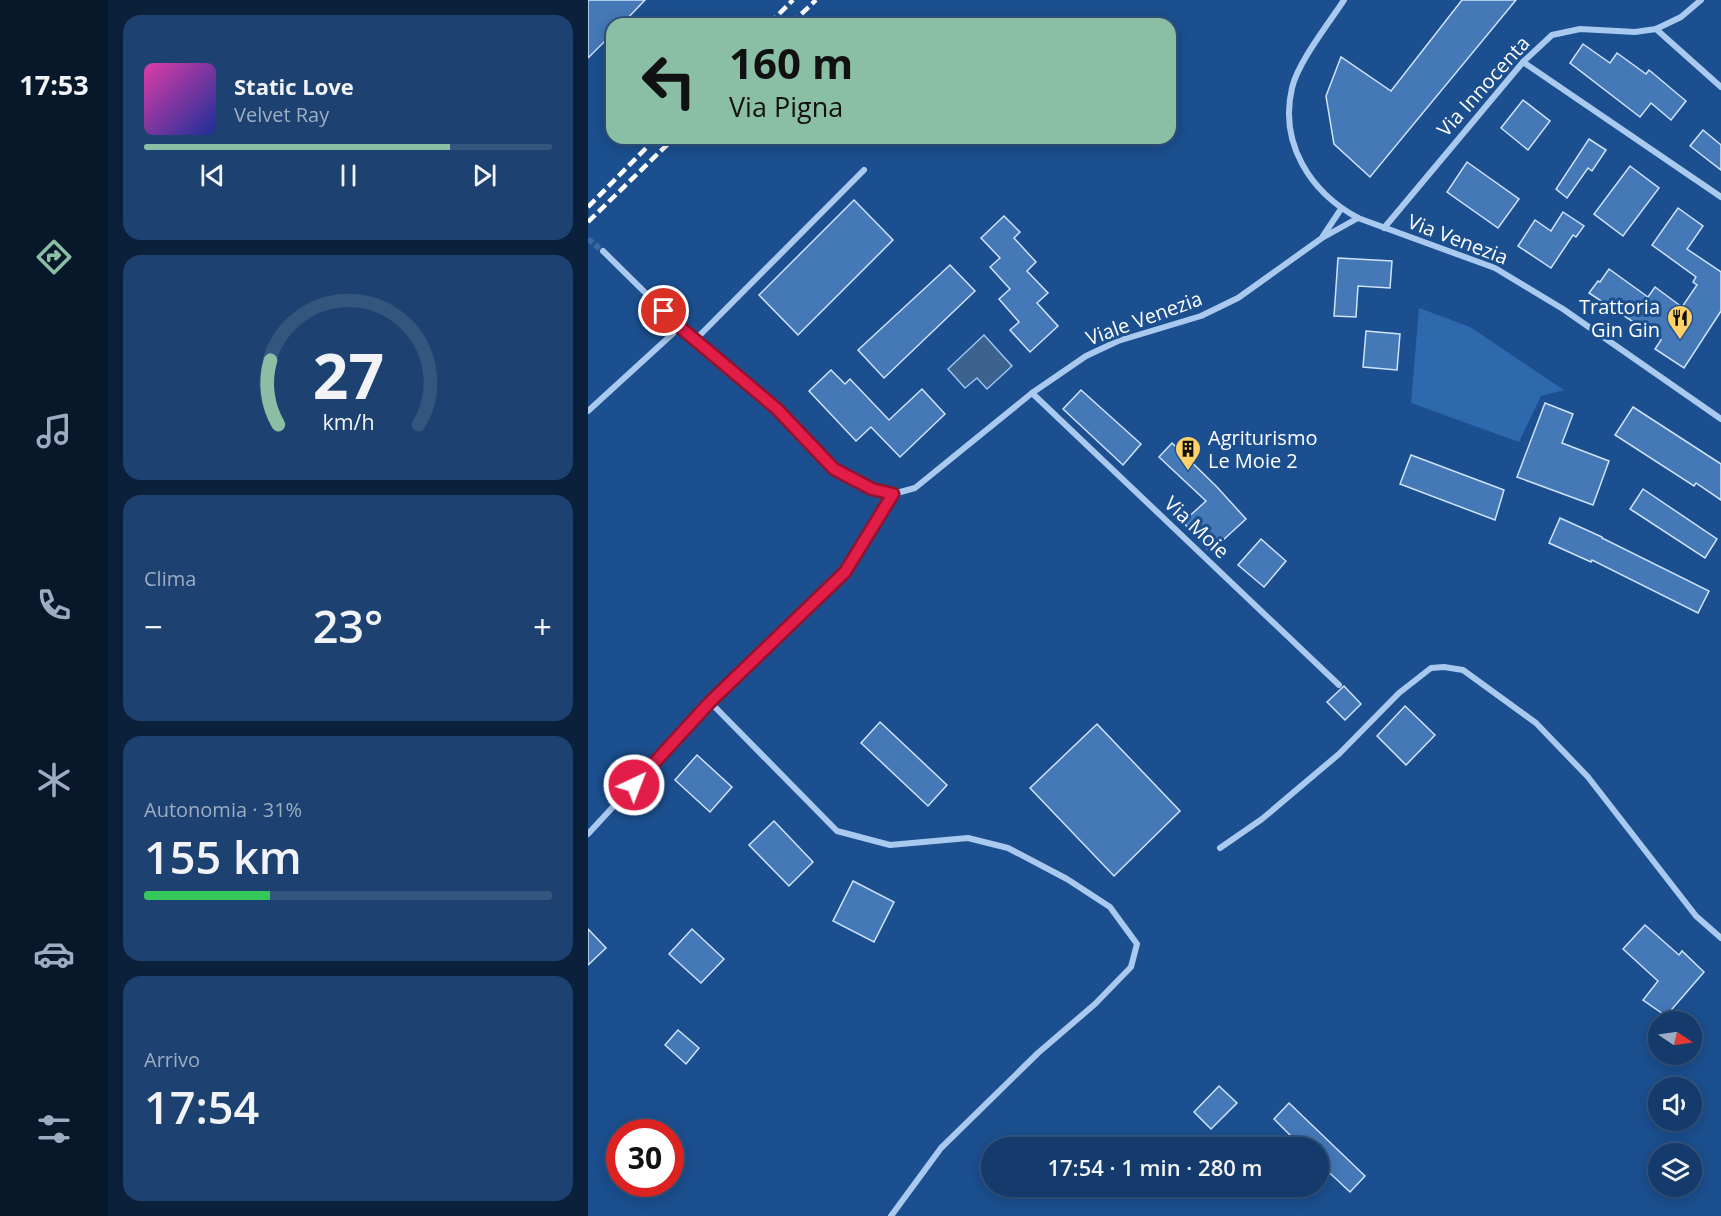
<!DOCTYPE html>
<html lang="it">
<meta charset="utf-8">
<style>
:root{--surface:#143b6b;--page:#1d4271;--text:#f1f3f6;--muted:#9dadc1;--line:#33557e;--accent:#8abfa5}
body{margin:0;font-family:"Open Sans",sans-serif;background:var(--page);color:var(--text);height:100vh;display:flex;flex-direction:column;font-size:22px;white-space:nowrap}
*{box-sizing:border-box;margin:0}
p{font-size:20px;color:var(--muted)}
.icon{flex:none;width:33px;height:33px;fill:none;stroke:currentColor;stroke-width:2;stroke-linecap:round;stroke-linejoin:round}
.map{position:relative;flex:1;overflow:hidden}
.panel{display:flex;flex-direction:column;gap:15px;padding:15px;background:#0b203b;width:480px}
.panel>*{flex:none}
.top-card{position:absolute;left:18px;top:18px;width:570px;height:126px;border-radius:18px;box-shadow:0 3px 15px #0003,0 0 0 2px var(--line);background:#8abfa5;color:#111;overflow:hidden}
.needle{width:39px;rotate:103deg}
.controls{position:absolute;left:1060px;top:1011px;display:grid;gap:12px}
.controls a{display:grid;place-items:center;width:54px;height:54px;border-radius:50%;background:var(--surface);box-shadow:0 3px 15px #0003,0 0 0 2px var(--line);font-size:30px}
.speed{position:absolute;left:18px;top:1119px;display:flex;gap:12px;font-size:30px;font-weight:700;text-align:center}
.speed>*{display:grid;place-content:center;width:78px;height:78px;border-radius:50%;background:var(--surface);box-shadow:0 3px 15px #0003,0 0 0 2px var(--line);line-height:1}
.speed .limit{border:9px solid #d22;background:#fff;color:#111}
.pin{position:absolute;display:grid;place-items:center;width:51px;height:51px;color:#fff;margin:-26px;border:3px solid #fff;border-radius:50%;box-shadow:0 2px 6px #0007}
.me{position:absolute;width:66px;margin:-33px;rotate:43deg;stroke-linejoin:round;filter:drop-shadow(0 0 4px #0008)}
.turn{display:flex;align-items:center;gap:21px;height:126px;padding:0 24px;font-size:27px}
.turn .icon{width:78px;height:78px;stroke-width:2.5}
.turn b{display:block;font-size:42px;line-height:51px}
.big{font-size:45px;font-weight:600;line-height:1.1}
.panel .card{flex:1;display:flex;flex-direction:column;justify-content:center;gap:9px;min-width:0;padding:0 21px;border-radius:18px;background:var(--page)}
.panel .dial{align-items:center;gap:0}
.dial svg{height:156px;overflow:visible;fill:none;stroke:var(--line);stroke-width:7;stroke-linecap:round;text-anchor:middle}
.dial text{fill:var(--text);stroke:none}
.song{display:flex;align-items:center;gap:18px}
.cover{width:72px;height:72px;border-radius:9px;background:linear-gradient(135deg,hsl(320 70% 55%),hsl(230 70% 35%))}
.played{height:6px;border-radius:3px;background:linear-gradient(90deg,var(--accent) 75%,var(--line) 75%)}
.keys{display:flex;justify-content:space-around;direction:ltr}
.heat{display:flex;justify-content:space-between;align-items:center;font-size:33px;direction:ltr}
.charge{height:9px;border-radius:4px;background:linear-gradient(90deg,#34c759 31%,var(--line) 0)}
.trip{position:absolute;left:393px;top:1137px;width:348px;height:60px;border-radius:30px;background:var(--surface);box-shadow:0 3px 15px #0003,0 0 0 2px var(--line);font-weight:600;line-height:60px;text-align:center}
main{display:flex;flex:1;min-height:0}
.dock{display:flex;flex-direction:column;width:108px;justify-content:space-around;align-items:center;background:#08182b;color:var(--muted)}
.dock .icon{width:42px;height:42px}
.dock .active{color:var(--accent)}
.dock b{font-size:27px;color:var(--text)}
.map>svg:first-child{display:block}
.green{fill:#2e69ad}
.water{fill:#3c6290;stroke:#9cc4f0;stroke-width:1.5}
.building{fill:#4478b7;stroke:#cfe3fa;stroke-width:1.5}
.lines{fill:none;stroke-linecap:round;stroke-linejoin:round}
.minor-tunnel{stroke:#3d69a0;stroke-width:6;stroke-dasharray:6 3;stroke-linecap:butt}
.minor{stroke:#a9c9ee;stroke-width:6}
.rail{stroke:#fff;stroke-width:4.5;stroke-dasharray:10 4.5;stroke-linecap:butt}
.route-casing{stroke:#92132f;stroke-width:15}
.route{stroke:#e11d48;stroke-width:10}
.labels{text-anchor:middle;dominant-baseline:central;stroke-width:6;stroke-linejoin:round;paint-order:stroke}
.street-label{font-size:20px;fill:#fff;stroke:#1b4f8f}
.poi-label{font-size:20px;fill:#fff;stroke:#1b4f8f;text-anchor:end}
</style>
<main>
<nav class="dock">
<b>17:53</b>
<svg class="icon active" aria-label="directions" viewBox="0 0 24 24"><path d="M12 3l9 9-9 9-9-9zM9 14v-3h6M13 9l2 2-2 2"/></svg>
<svg class="icon" aria-label="music" viewBox="0 0 24 24"><path d="M9 18V5l10-2v13"/><circle cx="6" cy="18" r="3"/><circle cx="16" cy="16" r="3"/></svg>
<svg class="icon" aria-label="phone" viewBox="0 0 24 24"><path d="M5 4h4l2 5-3 2q2 4 5 5l2-3 5 2v4C11 20 4 13 5 4z"/></svg>
<svg class="icon" aria-label="climate" viewBox="0 0 24 24"><path d="M12 3v18M4 7l16 10M4 17L20 7"/></svg>
<svg class="icon" aria-label="car" viewBox="0 0 24 24"><path d="M5 17H2v-5l4-1 3-4h7l3 4 3 1v5h-3M9 17h6M6 11h13"/><circle cx="7" cy="17" r="2"/><circle cx="17" cy="17" r="2"/></svg>
<svg class="icon" aria-label="filters" viewBox="0 0 24 24"><path d="M4 7h16M4 17h16"/><circle cx="9" cy="7" r="2"/><circle cx="15" cy="17" r="2"/></svg>
</nav>
<section class="panel">
<div class="card">
<div class="song"><i class="cover"></i><div><b>Static Love</b><p>Velvet Ray</p></div></div>
<div class="played"></div>
<div class="keys"><svg class="icon" aria-label="previous" viewBox="0 0 24 24"><path d="M18 5L8 12l10 7zM5 5v14"/></svg><svg class="icon" aria-label="pause" viewBox="0 0 24 24"><path d="M8 5v14M16 5v14"/></svg><svg class="icon" aria-label="next" viewBox="0 0 24 24"><path d="M6 5l10 7-10 7zM19 5v14"/></svg></div>
</div>
<div class="card dial"><svg viewBox="0 0 100 80">
<path d="M14 69A42 42 0 1 1 86 69"/>
<path d="M14 69A42 42 0 0 1 10 36" stroke="#8abfa5"/>
<text x="50" y="56" font-size="32" font-weight="700">27</text>
<text x="50" y="72" font-size="11">km/h</text>
</svg></div>
<div class="card"><p>Clima</p>
<div class="heat"><a>−</a><b class="big">23°</b><a>+</a></div>
</div>
<div class="card"><p>Autonomia · 31%</p><b class="big">155 km</b><div class="charge"></div></div>
<div class="card"><p>Arrivo</p><b class="big">17:54</b></div>
</section>
<div class="map">
<svg width="1133" height="1216" viewBox="0 0 1133 1216">
<rect width="100%" height="100%" fill="#1b4f8f"/>
<polygon class="green" points="831,308 882,327 976,390 953,396 931,442 823,403"/>
<polygon class="water" points="396,335 424,366 399,389 389,378 377,388 360,369"/>
<g class="building">
<polygon points="0,0 57,0 34,24 24,24 24,34 0,58"/>
<polygon points="874,0 928,0 782,177 746,144 738,96 753,57 803,91"/>
<polygon points="995,44 1022,63 1029,53 1058,74 1061,70 1098,101 1083,120 1063,103 1052,117 982,63"/>
<polygon points="935,100 962,121 940,150 913,128"/>
<polygon points="1115,130 1133,145 1133,170 1102,146"/>
<polygon points="1001,139 1018,150 1004,171 1000,168 979,198 968,189"/>
<polygon points="879,162 931,199 910,228 859,192"/>
<polygon points="1042,166 1071,188 1035,236 1006,214"/>
<polygon points="266,200 305,240 210,335 171,295"/>
<polygon points="1090,208 1115,226 1099,249 1133,272 1133,311 1096,368 1067,349 1073,340 1001,293 1010,281 1012,282 1021,269 1060,297 1067,287 1094,307 1109,285 1105,282 1108,277 1064,245"/>
<polygon points="975,212 996,226 988,237 985,235 963,268 930,246 947,220 963,231"/>
<polygon points="416,216 432,232 426,238 448,262 439,271 460,293 449,303 470,326 442,352 422,330 431,322 411,299 422,289 402,267 412,258 393,238"/>
<polygon points="750,258 804,261 802,288 770,286 768,317 746,316"/>
<polygon points="362,265 387,291 296,378 270,350"/>
<polygon points="778,331 812,334 809,370 775,367"/>
<polygon points="243,370 257,384 262,379 301,420 334,389 357,414 312,457 283,427 268,441 221,391"/>
<polygon points="493,390 553,444 535,465 475,409"/>
<polygon points="957,403 985,414 974,443 1021,461 1005,505 929,477"/>
<polygon points="1045,407 1133,464 1133,500 1108,483 1106,486 1027,435"/>
<polygon points="584,443 629,487 658,519 622,552 595,522 618,501 571,457"/>
<polygon points="823,455 916,490 907,520 812,484"/>
<polygon points="1055,489 1129,539 1117,558 1042,509"/>
<polygon points="972,518 1014,537 1014,538 1121,591 1110,613 1004,560 1003,562 961,543"/>
<polygon points="673,539 698,561 676,587 650,565"/>
<polygon points="756,686 773,704 757,720 739,702"/>
<polygon points="817,706 847,735 818,765 789,736"/>
<polygon points="292,722 359,785 340,806 273,743"/>
<polygon points="509,724 592,811 526,876 442,788"/>
<polygon points="109,755 144,787 122,812 87,780"/>
<polygon points="186,821 225,862 201,886 161,845"/>
<polygon points="265,881 306,902 286,942 245,921"/>
<polygon points="1057,925 1091,955 1094,951 1116,972 1078,1016 1055,1000 1070,981 1035,949"/>
<polygon points="0,929 18,948 0,965"/>
<polygon points="104,929 136,959 113,983 81,954"/>
<polygon points="90,1030 111,1048 98,1064 77,1045"/>
<polygon points="631,1086 649,1103 623,1129 606,1112"/>
<polygon points="701,1103 777,1176 762,1192 730,1162 730,1148 715,1148 686,1119"/>
</g>
<g class="lines">
<polyline class="minor-tunnel" points="0,239 15,251"/>
<g class="minor">
<path d="M756 0C741 23 710 62 704 88 691 143 722 192 770 218L907 268 975 309 1133 419"/>
<polyline points="1068,29 1133,87"/>
<polyline points="935,62 1133,197"/>
<polyline points="796,228 935,62 964,35 992,29 1047,32 1068,29 1093,17 1113,0"/>
<polyline points="735,236 753,209"/>
<polyline points="15,251 93,328 189,409 246,469 284,489 305,494 327,488 444,393 498,356 530,341 613,316 650,298 734,238 770,218"/>
<polyline points="107,340 276,170"/>
<polyline points="444,393 751,685"/>
<polyline points="0,411 92,327"/>
<polyline points="122,702 249,831 302,845 380,838 420,848 479,879 522,907 549,944 543,967 507,1004 450,1053 353,1148 303,1216"/>
<polyline points="0,834 122,702 257,572 305,494"/>
<polyline points="632,848 674,819 751,754 811,693 843,668 856,667 875,670 948,723 1000,777 1108,916 1133,938"/>
</g>
<g class="rail">
<polyline points="181,24 205,0"/>
<polyline points="203,24 228,0"/>
<polyline points="0,207 68,138"/>
<polyline points="0,222 86,138"/>
</g>
</g>
<g class="lines">
<defs>
<polyline id="route" points="46,785 122,702 257,572 305,494 284,489 246,469 189,409 93,328 76,311"/>
</defs>
<use href="#route" class="route-casing"/>
<use href="#route" class="route"/>
</g>
<defs>
<symbol id="restaurant-pin" viewBox="-11 -11 22 30"><path d="M0 17L-7.5 6A9.5 9.5 0 1 1 7.5 6Z" fill="#ffd166" stroke="#1b4f8f"/><path d="M-5-6h1v4h1v-4h1v4h1v-4h1v5L-1.5 .5V6h-2V.5L-5-1ZM5-6V6H3V1.5H1.5Q1.5-4 5-6Z" fill="#111"/></symbol>
<symbol id="building-pin" viewBox="-11 -11 22 30"><path d="M0 17L-7.5 6A9.5 9.5 0 1 1 7.5 6Z" fill="#ffd166" stroke="#1b4f8f"/><path d="M-4-6H4V6H1V3H-1V6H-4ZM-2.5-4.3h1.7v1.8h-1.7ZM.8-4.3h1.7v1.8H.8ZM-2.5-1h1.7V.8h-1.7ZM.8-1h1.7V.8H.8Z" fill="#111"/></symbol>
</defs>
<g fill-rule="evenodd">
<use href="#restaurant-pin" x="1077" y="303" width="30" height="40"/>
<use href="#building-pin" x="585" y="434" width="30" height="40"/>
</g>
<g class="labels">
<g class="street-label">
<text transform="translate(895 86) rotate(-48)">Via Innocenta</text>
<text transform="translate(870 239) rotate(21)">Via Venezia</text>
<text transform="translate(556 318) rotate(-20)">Viale Venezia</text>
<text transform="translate(609 527) rotate(43)">Via Moie</text>
</g>
<g class="poi-label">
<text x="1072" y="306">Trattoria<tspan x="1072" dy="23">Gin Gin</tspan></text>
<text x="620" y="437" text-anchor="start">Agriturismo<tspan x="620" dy="23">Le Moie 2</tspan></text>
</g>
</g>
</svg>
<div class="controls">
<a><svg class="needle" viewBox="-14 -14 28 28"><path d="M0-13l5 13h-10z" fill="#e53935"/><path d="M0 13l5-13h-10z" fill="#9dadc1"/></svg></a>
<a><svg class="icon" aria-label="sound" viewBox="0 0 24 24"><path d="M4 9h4l5-4v14l-5-4H4zM17 9q2 3 0 6"/></svg></a>
<a><svg class="icon" aria-label="layers" viewBox="0 0 24 24"><path d="M12 4l9 5-9 5-9-5zM3 14l9 5 9-5"/></svg></a>
</div>
<div class="speed"><div class="limit">30</div></div>
<div class="pin" style="left:76px;top:311px;background:#d93025"><svg class="icon" aria-label="arrive" viewBox="0 0 24 24"><path d="M6 21V4h12l-3 4 3 4H6"/></svg></div>
<svg class="me" style="left:46px;top:785px" viewBox="-20 -20 40 40"><circle r="17" fill="#e11d48" stroke="#fff" stroke-width="3"/><path d="M0-11L8 9 0 5-8 9z" fill="#fff"/></svg>
<div class="trip">17:54 · 1 min · 280 m</div>
<div class="top-card">
<div class="turn"><svg class="icon" aria-label="left" viewBox="0 0 24 24"><path d="M17 20v-9H6M10 6l-5 5 5 5"/></svg><div><b>160 m</b>Via Pigna</div></div>
</div>
</div>
</main>
